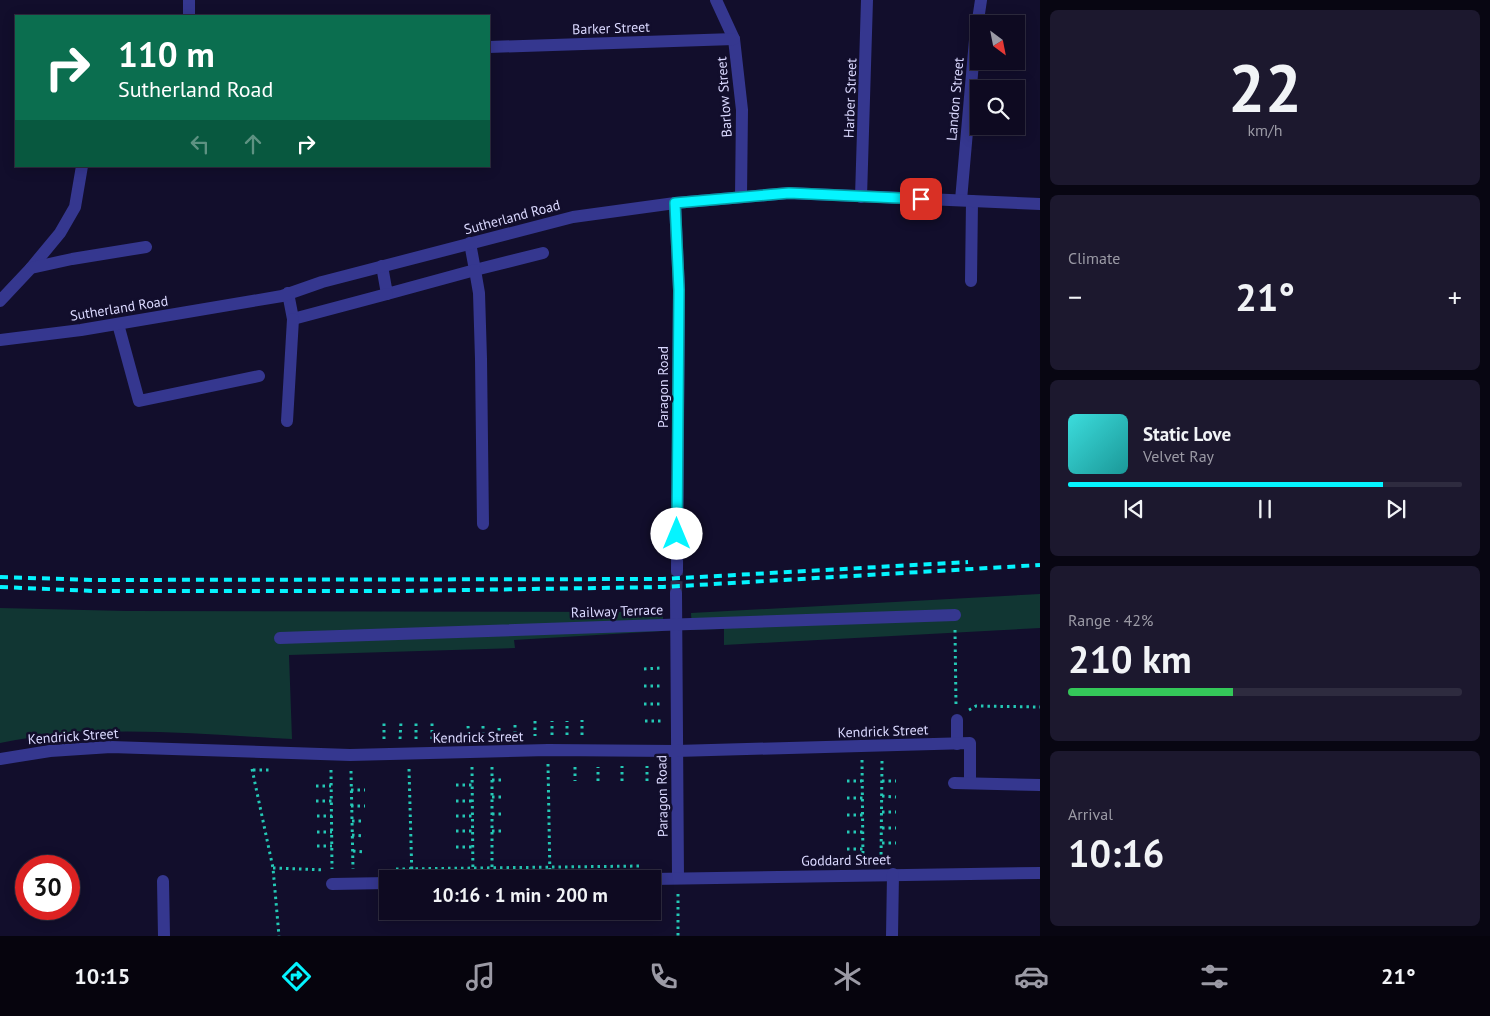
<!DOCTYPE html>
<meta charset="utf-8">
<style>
:root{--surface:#0e0a21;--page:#1c182e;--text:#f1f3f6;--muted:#9b9aa5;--line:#2e2b3f;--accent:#05f4ff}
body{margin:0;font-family:"PT Sans",sans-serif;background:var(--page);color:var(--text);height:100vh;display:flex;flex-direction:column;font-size:19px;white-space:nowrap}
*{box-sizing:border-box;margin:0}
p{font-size:16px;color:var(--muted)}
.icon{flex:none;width:28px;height:28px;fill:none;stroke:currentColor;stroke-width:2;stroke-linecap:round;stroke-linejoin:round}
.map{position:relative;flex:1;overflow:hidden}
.drawer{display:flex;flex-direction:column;gap:10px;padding:10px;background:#080612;width:450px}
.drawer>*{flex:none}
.top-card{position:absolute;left:15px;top:15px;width:475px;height:152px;border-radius:0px;box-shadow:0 2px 12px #0003,0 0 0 1px var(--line);background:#0b6e4f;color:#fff;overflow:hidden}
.needle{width:32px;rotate:148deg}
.tools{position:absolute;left:970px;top:15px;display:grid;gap:10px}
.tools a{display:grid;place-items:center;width:55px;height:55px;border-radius:0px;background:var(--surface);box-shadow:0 2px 12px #0003,0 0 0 1px var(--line);font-size:25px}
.speed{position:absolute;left:15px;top:855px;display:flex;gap:10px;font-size:25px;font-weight:700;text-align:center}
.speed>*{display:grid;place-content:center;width:65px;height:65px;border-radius:50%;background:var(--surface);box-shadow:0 2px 12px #0003,0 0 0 1px var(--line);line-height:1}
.speed .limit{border:8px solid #d22;background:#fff;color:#111}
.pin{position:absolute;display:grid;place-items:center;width:42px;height:42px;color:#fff;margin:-21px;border-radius:10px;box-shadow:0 2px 8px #0006}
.me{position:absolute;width:55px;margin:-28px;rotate:0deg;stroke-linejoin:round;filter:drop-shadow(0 0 4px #0008)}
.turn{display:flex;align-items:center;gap:18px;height:105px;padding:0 20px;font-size:22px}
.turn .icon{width:65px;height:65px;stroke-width:2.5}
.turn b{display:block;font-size:35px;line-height:42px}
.lanes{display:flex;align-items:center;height:48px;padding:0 20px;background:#0003;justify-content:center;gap:25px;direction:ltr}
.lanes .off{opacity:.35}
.big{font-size:38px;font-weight:700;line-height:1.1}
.drawer .widget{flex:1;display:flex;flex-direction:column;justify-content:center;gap:8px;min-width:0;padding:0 18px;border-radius:8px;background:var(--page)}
.drawer .dial{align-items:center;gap:0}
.dial b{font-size:65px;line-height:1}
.song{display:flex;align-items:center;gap:15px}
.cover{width:60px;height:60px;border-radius:8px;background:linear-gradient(135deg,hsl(180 70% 55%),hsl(180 70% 35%))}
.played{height:5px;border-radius:2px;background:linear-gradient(90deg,var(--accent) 80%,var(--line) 80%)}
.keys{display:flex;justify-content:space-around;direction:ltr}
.heat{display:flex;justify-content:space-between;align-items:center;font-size:28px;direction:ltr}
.charge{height:8px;border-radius:4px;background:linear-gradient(90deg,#34c759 42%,var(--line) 0)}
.trip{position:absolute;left:379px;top:870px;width:282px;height:50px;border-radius:0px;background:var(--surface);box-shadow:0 2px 12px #0003,0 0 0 1px var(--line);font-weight:700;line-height:50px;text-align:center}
.dock{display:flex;height:80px;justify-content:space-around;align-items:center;background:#06040d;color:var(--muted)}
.dock .icon{width:35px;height:35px}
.dock .on{color:var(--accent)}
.dock b{font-size:22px;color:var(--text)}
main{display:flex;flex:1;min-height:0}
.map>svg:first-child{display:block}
.green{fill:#113633}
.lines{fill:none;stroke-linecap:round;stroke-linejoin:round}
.minor-tunnel{stroke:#302c4c;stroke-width:12;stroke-dasharray:12 6;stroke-linecap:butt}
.path{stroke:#24c8b5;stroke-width:3;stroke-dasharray:2.5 4;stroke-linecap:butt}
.minor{stroke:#35378f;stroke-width:12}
.rail{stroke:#05f4ff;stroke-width:4;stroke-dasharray:8 6;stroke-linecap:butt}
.route-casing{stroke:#039fa6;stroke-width:12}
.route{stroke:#05f4ff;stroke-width:9}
.labels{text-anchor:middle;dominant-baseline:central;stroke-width:5;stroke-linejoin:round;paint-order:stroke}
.street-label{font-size:14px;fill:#dbd9ff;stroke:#120e2c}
</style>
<main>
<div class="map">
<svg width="1040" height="936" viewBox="0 0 1040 936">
<rect width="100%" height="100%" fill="#120e2c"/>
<g class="green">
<polygon points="1040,594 1040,628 724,645 724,629 692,630 691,613"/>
<path d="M0 608 127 611 663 612V631L514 640 515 648 289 655 292 739C195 734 96 723 0 743Z"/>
</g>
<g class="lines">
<polyline class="minor-tunnel" points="676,593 677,571"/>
<g class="path">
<polyline points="955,630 956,706"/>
<polyline points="644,669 661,668"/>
<polyline points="644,686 661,686"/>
<polyline points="644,704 661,704"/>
<polyline points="969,710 976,706 1040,707"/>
<polyline points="535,721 535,736"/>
<polyline points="645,721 661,721"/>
<polyline points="515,725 515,737"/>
<polyline points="468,726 469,738"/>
<polyline points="483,726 483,738"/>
<polyline points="552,735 552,721"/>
<polyline points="567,735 567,721"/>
<polyline points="582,735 582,720"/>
<polyline points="499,737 499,725"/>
<polyline points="384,739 384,723"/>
<polyline points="400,739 401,722"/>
<polyline points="416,739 416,722"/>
<polyline points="432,739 432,722"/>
<polyline points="862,760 863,861"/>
<polyline points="548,764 550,879"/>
<polyline points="472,767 473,879"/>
<polyline points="492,767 492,879"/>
<polyline points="575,767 575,781"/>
<polyline points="252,769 273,868 279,936"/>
<polyline points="409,769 412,879"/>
<polyline points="253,770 269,770"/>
<polyline points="331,770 332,869"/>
<polyline points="351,771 353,869"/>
<polyline points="492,780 505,780"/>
<polyline points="598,781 598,767"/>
<polyline points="622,781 622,766"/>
<polyline points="647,781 647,766"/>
<polyline points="847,781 862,781"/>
<polyline points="882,781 896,781"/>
<polyline points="456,785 472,785"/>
<polyline points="316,786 331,786"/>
<polyline points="351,790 365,790"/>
<polyline points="882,796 896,797"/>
<polyline points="492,797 505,797"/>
<polyline points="847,798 863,798"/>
<polyline points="316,801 332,801"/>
<polyline points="456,801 472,801"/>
<polyline points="351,806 365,806"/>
<polyline points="882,812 896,812"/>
<polyline points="492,814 505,814"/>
<polyline points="847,815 863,815"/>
<polyline points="317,816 332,816"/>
<polyline points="456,816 472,816"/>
<polyline points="352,821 365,821"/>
<polyline points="882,828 896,828"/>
<polyline points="456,831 472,831"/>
<polyline points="492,831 505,831"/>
<polyline points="317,832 332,832"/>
<polyline points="847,832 863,832"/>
<polyline points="352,835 365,836"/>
<polyline points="882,843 896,843"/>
<polyline points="317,846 332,846"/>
<polyline points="456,847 473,847"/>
<polyline points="847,849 863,849"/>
<polyline points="353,851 365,852"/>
<polyline points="881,861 882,761"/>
<polyline points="273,868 325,870"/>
<polyline points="396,869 642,866"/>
<polyline points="678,894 678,936"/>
</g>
<g class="minor">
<polyline points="716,0 734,39 742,110 741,196"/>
<polyline points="189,16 189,0"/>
<polyline points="489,47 734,39"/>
<polyline points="861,197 867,0"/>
<polyline points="961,200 975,40 981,0"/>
<polyline points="675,203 679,290 677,571"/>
<polyline points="470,243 475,270 543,253"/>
<polyline points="382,266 387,294 475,270 479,293 481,359 483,524"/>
<polyline points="31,268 60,233 75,207 82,166"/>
<polyline points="971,281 972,201"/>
<polyline points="288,293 293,319 387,294"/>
<polyline points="0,301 31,268 72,259 146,247"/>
<polyline points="118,324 139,401 259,376"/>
<polyline points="0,340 81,330 282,296 322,282 573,217 675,203 789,193 1040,204"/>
<polyline points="287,421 293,319"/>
<polyline points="676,593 678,878"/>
<polyline points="280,638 955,615"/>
<polyline points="957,720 957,744"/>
<polyline points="0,759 50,751 111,747 350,755 548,750 676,751 970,743 970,783"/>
<polyline points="954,783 1040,785"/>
<polyline points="652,879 1040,873"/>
<polyline points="163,881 164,936"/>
<polyline points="332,884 388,883"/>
<polyline points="892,936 893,874"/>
</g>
<g class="rail">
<polyline points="0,577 93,580 663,579 968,562"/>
<polyline points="0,587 94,591 399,591 663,587 1040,565"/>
</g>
</g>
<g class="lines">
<defs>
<polyline id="route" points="677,534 679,290 675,203 789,193 921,199"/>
</defs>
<use href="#route" class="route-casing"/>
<use href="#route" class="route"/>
</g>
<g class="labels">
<g class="street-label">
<text transform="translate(611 28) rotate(-2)">Barker Street</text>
<text transform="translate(724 97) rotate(-94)">Barlow Street</text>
<text transform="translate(850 98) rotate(-88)">Harber Street</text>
<text transform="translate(955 99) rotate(-85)">Landon Street</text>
<text transform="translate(512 217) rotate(-15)">Sutherland Road</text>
<text transform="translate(119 308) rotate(-9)">Sutherland Road</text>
<text transform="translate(663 387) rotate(-90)">Paragon Road</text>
<text transform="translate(617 611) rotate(-2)">Railway Terrace</text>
<text transform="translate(883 731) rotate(-2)">Kendrick Street</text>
<text transform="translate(73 736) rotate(-4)">Kendrick Street</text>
<text transform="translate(478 737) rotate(-1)">Kendrick Street</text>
<text transform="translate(662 796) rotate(-91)">Paragon Road</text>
<text transform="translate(846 860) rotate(-1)">Goddard Street</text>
</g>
</g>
</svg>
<div class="tools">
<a><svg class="needle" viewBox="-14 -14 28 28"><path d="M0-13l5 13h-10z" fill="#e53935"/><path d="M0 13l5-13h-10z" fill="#9b9aa5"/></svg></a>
<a><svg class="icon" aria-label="search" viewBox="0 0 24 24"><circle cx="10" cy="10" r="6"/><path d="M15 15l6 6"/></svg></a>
</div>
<div class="speed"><div class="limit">30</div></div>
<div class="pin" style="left:921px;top:199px;background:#d93025"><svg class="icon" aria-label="arrive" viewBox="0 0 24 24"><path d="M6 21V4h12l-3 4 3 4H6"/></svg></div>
<svg class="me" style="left:677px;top:534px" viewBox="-20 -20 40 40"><circle r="19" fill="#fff"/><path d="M0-13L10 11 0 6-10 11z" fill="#05f4ff"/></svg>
<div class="trip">10:16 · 1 min · 200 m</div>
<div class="top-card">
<div class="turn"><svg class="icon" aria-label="right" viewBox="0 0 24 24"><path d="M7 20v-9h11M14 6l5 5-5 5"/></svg><div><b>110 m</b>Sutherland Road</div></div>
<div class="lanes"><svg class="icon off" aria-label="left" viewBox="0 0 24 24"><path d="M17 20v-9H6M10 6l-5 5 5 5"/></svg><svg class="icon off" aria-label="ahead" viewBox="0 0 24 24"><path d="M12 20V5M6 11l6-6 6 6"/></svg><svg class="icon" aria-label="right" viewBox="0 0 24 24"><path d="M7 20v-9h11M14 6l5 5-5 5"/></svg></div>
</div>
</div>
<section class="drawer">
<div class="widget dial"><b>22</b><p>km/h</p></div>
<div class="widget"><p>Climate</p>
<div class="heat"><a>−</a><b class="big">21°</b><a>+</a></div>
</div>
<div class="widget">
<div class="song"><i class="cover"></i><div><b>Static Love</b><p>Velvet Ray</p></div></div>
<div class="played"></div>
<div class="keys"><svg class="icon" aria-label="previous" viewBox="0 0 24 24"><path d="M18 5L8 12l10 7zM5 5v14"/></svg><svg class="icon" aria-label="pause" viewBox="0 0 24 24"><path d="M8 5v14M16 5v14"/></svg><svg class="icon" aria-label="next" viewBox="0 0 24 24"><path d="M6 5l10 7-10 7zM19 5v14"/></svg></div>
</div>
<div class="widget"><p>Range · 42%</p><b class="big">210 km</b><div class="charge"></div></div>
<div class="widget"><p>Arrival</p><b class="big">10:16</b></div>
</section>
</main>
<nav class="dock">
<b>10:15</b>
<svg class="icon on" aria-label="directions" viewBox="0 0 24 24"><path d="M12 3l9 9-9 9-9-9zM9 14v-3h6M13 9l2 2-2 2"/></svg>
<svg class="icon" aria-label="music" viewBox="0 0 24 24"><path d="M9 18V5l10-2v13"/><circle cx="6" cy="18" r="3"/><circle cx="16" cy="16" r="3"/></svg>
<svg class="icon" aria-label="phone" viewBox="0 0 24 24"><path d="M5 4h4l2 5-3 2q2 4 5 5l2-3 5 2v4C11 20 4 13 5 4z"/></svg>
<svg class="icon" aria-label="climate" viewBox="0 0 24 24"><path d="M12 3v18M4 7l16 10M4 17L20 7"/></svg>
<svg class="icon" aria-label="car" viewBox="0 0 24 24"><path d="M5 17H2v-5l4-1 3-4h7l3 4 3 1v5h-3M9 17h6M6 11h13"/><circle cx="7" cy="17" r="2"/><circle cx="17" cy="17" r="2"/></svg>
<svg class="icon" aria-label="filters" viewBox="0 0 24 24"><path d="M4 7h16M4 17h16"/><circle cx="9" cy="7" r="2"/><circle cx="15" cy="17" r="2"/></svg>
<b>21°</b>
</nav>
